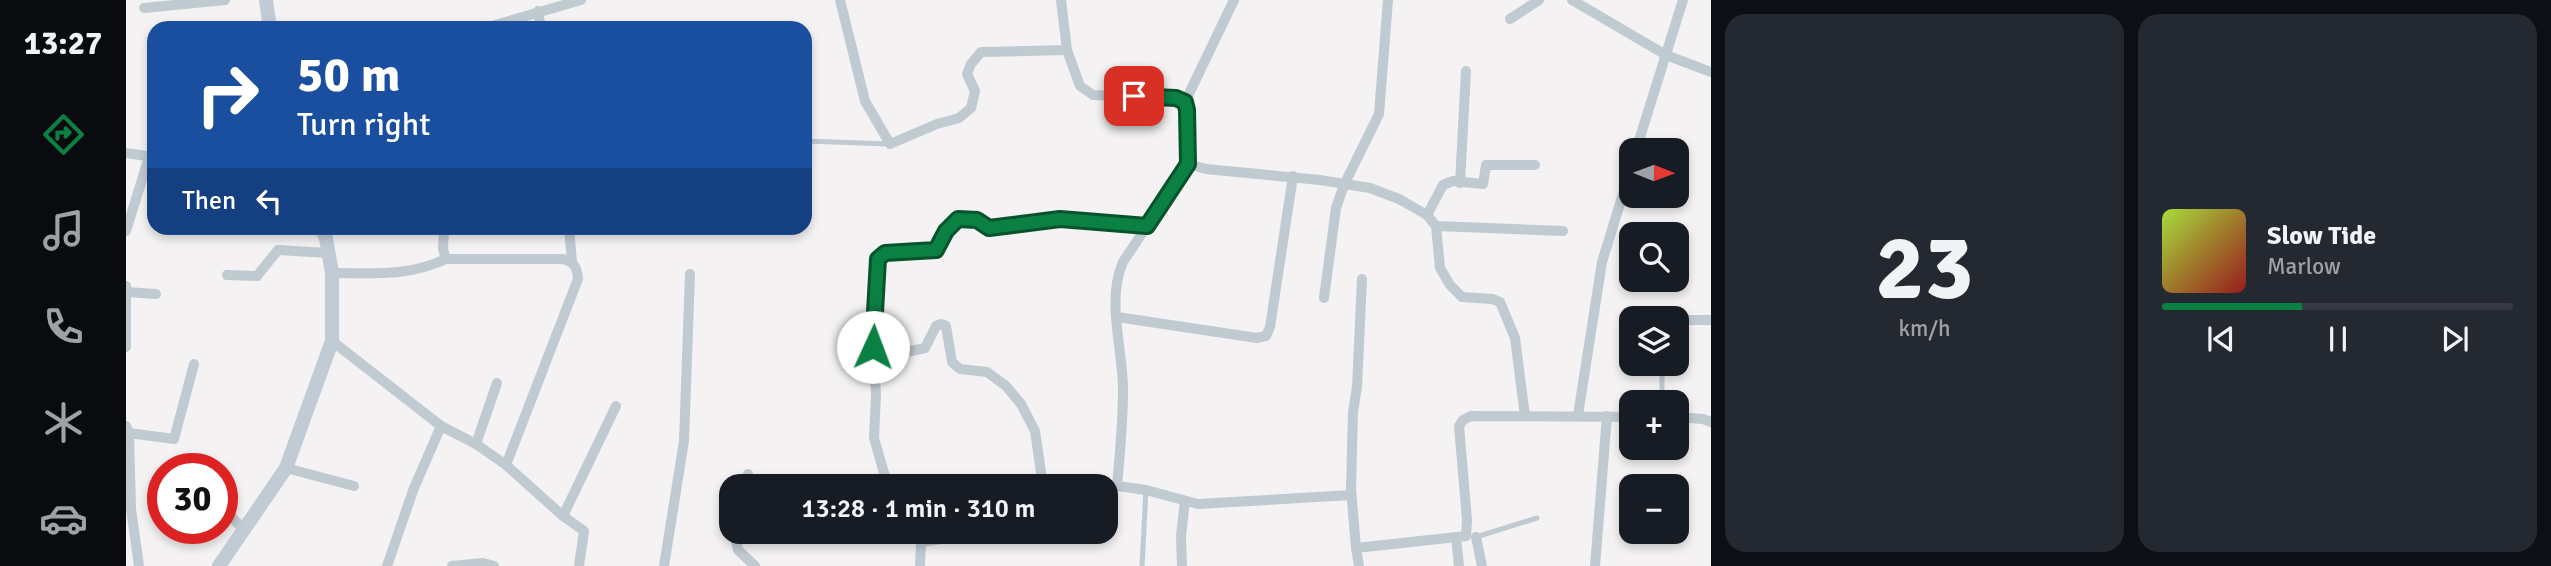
<!DOCTYPE html>
<meta charset="utf-8">
<style>
:root{--surface:#171b24;--page:#242831;--text:#f1f3f6;--muted:#9ea1a6;--line:#363941;--accent:#0b8043}
body{margin:0;font-family:Signika,sans-serif;background:var(--page);color:var(--text);height:100vh;display:flex;flex-direction:column;font-size:26px;white-space:nowrap}
*{box-sizing:border-box;margin:0}
p{font-size:23px;color:var(--muted)}
.icon{flex:none;width:38px;height:38px;fill:none;stroke:currentColor;stroke-width:2;stroke-linecap:round;stroke-linejoin:round}
.map{position:relative;flex:1;overflow:hidden}
.drawer{display:flex;flex-direction:column;gap:14px;padding:14px;background:#0d0f14;width:840px}
.drawer>*{flex:none}
.top-card{position:absolute;left:21px;top:21px;width:665px;height:214px;border-radius:21px;box-shadow:0 4px 10px #0003;background:#1a4fa0;color:#fff;overflow:hidden}
.needle{width:46px;rotate:91deg}
.controls{position:absolute;left:1493px;top:138px;display:grid;gap:14px}
.controls a{display:grid;place-items:center;width:70px;height:70px;border-radius:14px;background:var(--surface);box-shadow:0 4px 10px #0003;font-size:35px}
.speed{position:absolute;left:21px;top:453px;display:flex;gap:14px;font-size:35px;font-weight:700;text-align:center}
.speed>*{display:grid;place-content:center;width:91px;height:91px;border-radius:50%;background:var(--surface);box-shadow:0 4px 10px #0003;line-height:1}
.speed .limit{border:10px solid #d22;background:#fff;color:#111}
.pin{position:absolute;display:grid;place-items:center;width:60px;height:60px;color:#fff;margin:-30px;border-radius:14px;box-shadow:0 4px 10px #0006}
.me{position:absolute;width:77px;margin:-38px;rotate:2deg;stroke-linejoin:round;filter:drop-shadow(0 0 5px #0008)}
.turn{display:flex;align-items:center;gap:24px;height:147px;padding:0 35px;font-size:32px}
.turn .icon{width:91px;height:91px;stroke-width:2.5}
.turn b{display:block;font-size:49px;line-height:60px}
.then{display:flex;align-items:center;height:66px;padding:0 35px;background:#0003;gap:14px;font-size:26px}
.drawer .widget{flex:1;display:flex;flex-direction:column;justify-content:center;gap:10px;min-width:0;padding:0 24px;border-radius:21px;background:var(--page)}
.drawer .dial{align-items:center;gap:0}
.dial b{font-size:91px;line-height:1}
.song{display:flex;align-items:center;gap:21px}
.cover{width:84px;height:84px;border-radius:10px;background:linear-gradient(135deg,hsl(80 70% 55%),hsl(0 70% 35%))}
.played{height:7px;border-radius:4px;background:linear-gradient(90deg,var(--accent) 40%,var(--line) 40%)}
.keys{display:flex;justify-content:space-around;direction:ltr}
.drawer .tiles{flex:1;display:grid;gap:14px;grid-template-columns:repeat(2,1fr)}
.trip{position:absolute;left:593px;top:474px;width:399px;height:70px;border-radius:21px;background:var(--surface);box-shadow:0 4px 10px #0003;font-weight:600;line-height:70px;text-align:center}
main{display:flex;flex:1;min-height:0}
.tabs{display:flex;flex-direction:column;width:126px;justify-content:space-around;align-items:center;background:#090b0e;color:var(--muted)}
.tabs .icon{width:49px;height:49px}
.tabs .current{color:var(--accent)}
.tabs b{font-size:32px;color:var(--text)}
.map>svg:first-child{display:block}
.lines{fill:none;stroke-linecap:round;stroke-linejoin:round}
.lane{stroke:#c0cad1;stroke-width:5}
.street{stroke:#c0cad1;stroke-width:10}
.secondary{stroke:#c0cbd5;stroke-width:14}
.route-casing{stroke:#07532c;stroke-width:18}
.route{stroke:#0b8043;stroke-width:12}
</style>
<main>
<nav class="tabs">
<b>13:27</b>
<svg class="icon current" aria-label="directions" viewBox="0 0 24 24"><path d="M12 3l9 9-9 9-9-9zM9 14v-3h6M13 9l2 2-2 2"/></svg>
<svg class="icon" aria-label="music" viewBox="0 0 24 24"><path d="M9 18V5l10-2v13"/><circle cx="6" cy="18" r="3"/><circle cx="16" cy="16" r="3"/></svg>
<svg class="icon" aria-label="phone" viewBox="0 0 24 24"><path d="M5 4h4l2 5-3 2q2 4 5 5l2-3 5 2v4C11 20 4 13 5 4z"/></svg>
<svg class="icon" aria-label="climate" viewBox="0 0 24 24"><path d="M12 3v18M4 7l16 10M4 17L20 7"/></svg>
<svg class="icon" aria-label="car" viewBox="0 0 24 24"><path d="M5 17H2v-5l4-1 3-4h7l3 4 3 1v5h-3M9 17h6M6 11h13"/><circle cx="7" cy="17" r="2"/><circle cx="17" cy="17" r="2"/></svg>
</nav>
<div class="map">
<svg width="1585" height="566" viewBox="0 0 1585 566">
<rect width="100%" height="100%" fill="#f4f2f2"/>
<g class="lines">
<g class="lane">
<polyline points="679,141 763,144"/>
<polyline points="1536,364 1536,402"/>
<polyline points="1350,537 1411,518"/>
<polyline points="1016,566 1020,490"/>
</g>
<g class="street">
<polyline points="714,0 739,101 764,144 811,124 833,118 845,108 849,91 841,74 845,64 855,52 941,50 935,0"/>
<polyline points="1446,0 1540,55 1585,72"/>
<polyline points="18,8 99,0"/>
<polyline points="412,11 415,28"/>
<polyline points="1384,19 1413,0"/>
<polyline points="359,28 455,0"/>
<polyline points="941,50 954,86 967,95 1050,98 1059,102 1061,110 1062,164 1080,169 1194,180 1244,188 1273,199 1301,215 1310,226 1314,268 1324,285 1336,297 1366,299 1374,302 1389,338 1399,416"/>
<polyline points="1059,102 1108,0"/>
<polyline points="1510,150 1557,0"/>
<polyline points="0,153 27,157"/>
<polyline points="1334,183 1340,71"/>
<polyline points="1301,215 1317,185 1327,181 1357,184 1360,165 1409,165"/>
<polyline points="1310,226 1437,231"/>
<path d="M318 228 317 249 320 259H437C448 262 451 267 452 279L380 465"/>
<polyline points="443,228 446,262"/>
<polyline points="0,231 23,157"/>
<path d="M206 273C248 273 281 277 320 259"/>
<polyline points="101,275 131,276 152,250 202,253"/>
<polyline points="0,286 0,347"/>
<polyline points="1,292 30,294"/>
<polyline points="1198,298 1210,208 1218,185 1253,114 1262,0"/>
<polyline points="991,317 1131,338 1140,336 1144,327 1167,176"/>
<polyline points="1550,320 1585,320"/>
<polyline points="206,341 315,426 350,444 380,465 437,516 458,531 453,566"/>
<polyline points="748,359 799,348 810,326 815,324 820,326 826,362 834,369 861,372 880,386 895,404 909,431 917,486"/>
<polyline points="1452,415 1476,262 1505,168"/>
<polyline points="1550,417 1577,419 1585,422"/>
<polyline points="0,426 3,433 5,509 13,566"/>
<polyline points="3,433 48,439 68,364"/>
<polyline points="350,444 371,383"/>
<polyline points="160,468 228,486"/>
<polyline points="619,486 622,474"/>
<polyline points="765,486 758,473 748,438 750,395 747,347 752,259 759,253 810,250 820,231 832,219 851,220 863,228 934,219 1021,226"/>
<polyline points="991,486 1020,490 1072,504 1225,495"/>
<path d="M980 491 991 486C994 454 997 422 997 390 997 348 980 301 997 262L1062 164"/>
<polyline points="97,508 118,530"/>
<polyline points="437,516 490,406"/>
<polyline points="608,532 612,550 629,566"/>
<polyline points="1330,537 1333,566"/>
<polyline points="1350,537 1356,566"/>
<polyline points="1230,548 1225,489 1227,412 1231,387 1236,279"/>
<polyline points="261,566 288,488 315,426"/>
<polyline points="326,566 357,563 368,566"/>
<polyline points="538,566 558,441 564,274"/>
<polyline points="794,566 795,542 863,532"/>
<polyline points="1056,566 1055,536 1059,501"/>
<polyline points="1233,566 1230,548 1340,536 1341,520 1333,426 1337,420 1345,416 1505,417"/>
<polyline points="1469,566 1481,416"/>
</g>
<g class="secondary">
<polyline points="140,0 144,28"/>
<polyline points="93,566 160,468 206,341 206,273 200,238 195,228"/>
</g>
</g>
<g class="lines">
<defs>
<polyline id="route" points="747,347 752,259 759,253 810,250 820,231 832,219 851,220 863,228 934,219 1021,226 1062,164 1061,110 1059,102 1050,98 1008,96"/>
</defs>
<use href="#route" class="route-casing"/>
<use href="#route" class="route"/>
</g>
</svg>
<div class="controls">
<a><svg class="needle" viewBox="-14 -14 28 28"><path d="M0-13l5 13h-10z" fill="#e53935"/><path d="M0 13l5-13h-10z" fill="#9ea1a6"/></svg></a>
<a><svg class="icon" aria-label="search" viewBox="0 0 24 24"><circle cx="10" cy="10" r="6"/><path d="M15 15l6 6"/></svg></a>
<a><svg class="icon" aria-label="layers" viewBox="0 0 24 24"><path d="M12 4l9 5-9 5-9-5zM3 14l9 5 9-5"/></svg></a>
<a>+</a>
<a>−</a>
</div>
<div class="speed"><div class="limit">30</div></div>
<div class="pin" style="left:1008px;top:96px;background:#d93025"><svg class="icon" aria-label="arrive" viewBox="0 0 24 24"><path d="M6 21V4h12l-3 4 3 4H6"/></svg></div>
<svg class="me" style="left:747px;top:347px" viewBox="-20 -20 40 40"><circle r="19" fill="#fff"/><path d="M0-13L10 11 0 6-10 11z" fill="#0b8043"/></svg>
<div class="trip">13:28 · 1 min · 310 m</div>
<div class="top-card">
<div class="turn"><svg class="icon" aria-label="right" viewBox="0 0 24 24"><path d="M7 20v-9h11M14 6l5 5-5 5"/></svg><div><b>50 m</b>Turn right</div></div>
<div class="then">Then<svg class="icon" aria-label="left" viewBox="0 0 24 24"><path d="M17 20v-9H6M10 6l-5 5 5 5"/></svg></div>
</div>
</div>
<section class="drawer">
<div class="tiles">
<div class="widget dial"><b>23</b><p>km/h</p></div>
<div class="widget">
<div class="song"><i class="cover"></i><div><b>Slow Tide</b><p>Marlow</p></div></div>
<div class="played"></div>
<div class="keys"><svg class="icon" aria-label="previous" viewBox="0 0 24 24"><path d="M18 5L8 12l10 7zM5 5v14"/></svg><svg class="icon" aria-label="pause" viewBox="0 0 24 24"><path d="M8 5v14M16 5v14"/></svg><svg class="icon" aria-label="next" viewBox="0 0 24 24"><path d="M6 5l10 7-10 7zM19 5v14"/></svg></div>
</div>
</div>
</section>
</main>
